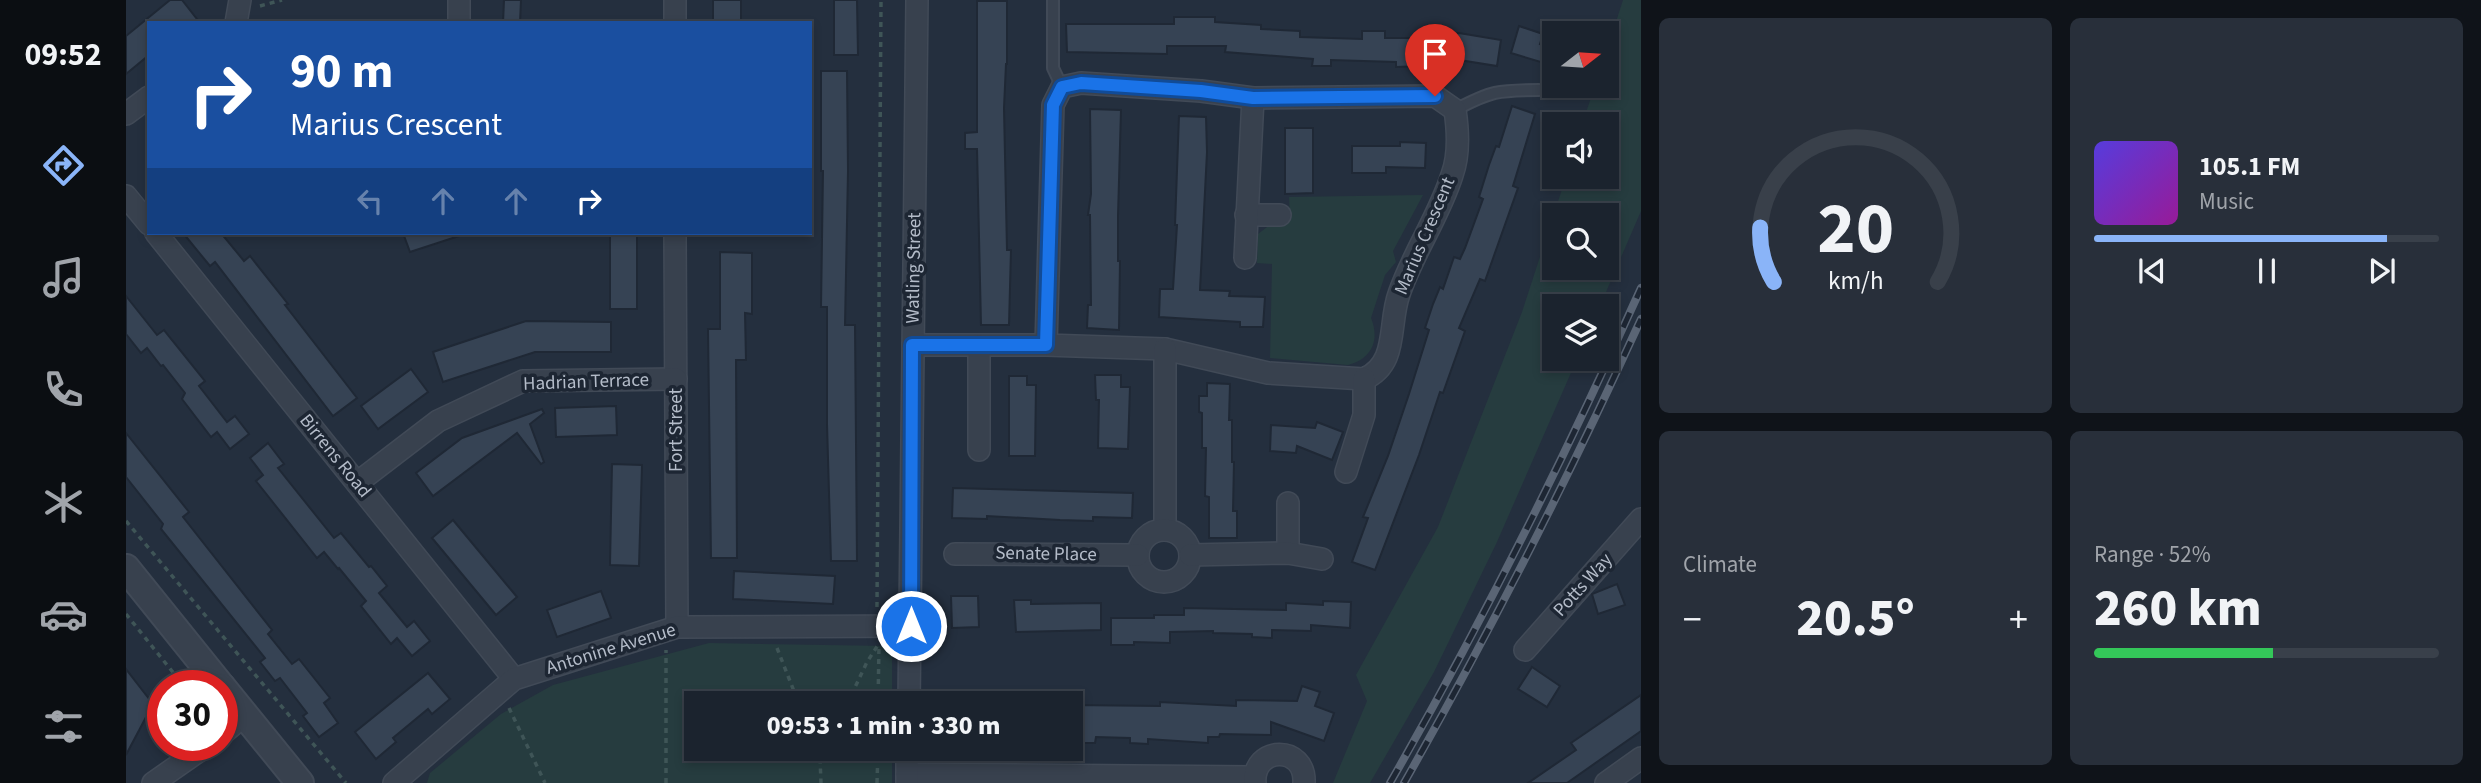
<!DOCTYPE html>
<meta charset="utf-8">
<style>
:root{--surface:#1b232e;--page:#282f3a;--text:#f1f3f6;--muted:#a0a4aa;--line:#39404a;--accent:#8ab4f8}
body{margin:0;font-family:"Source Sans 3",sans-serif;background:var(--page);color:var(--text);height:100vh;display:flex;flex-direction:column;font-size:26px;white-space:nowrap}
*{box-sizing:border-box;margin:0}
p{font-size:23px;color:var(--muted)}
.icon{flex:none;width:38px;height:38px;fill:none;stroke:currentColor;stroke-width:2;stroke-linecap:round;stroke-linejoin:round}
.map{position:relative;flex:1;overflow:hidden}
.panel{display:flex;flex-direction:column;gap:18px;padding:18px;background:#0f1319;width:840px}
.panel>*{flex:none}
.banner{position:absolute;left:21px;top:21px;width:665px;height:214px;border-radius:0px;box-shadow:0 4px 10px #0003,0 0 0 2px var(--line);background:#1a4fa0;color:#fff;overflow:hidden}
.needle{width:46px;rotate:73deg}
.controls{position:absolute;left:1416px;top:21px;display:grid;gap:14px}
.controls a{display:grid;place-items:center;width:77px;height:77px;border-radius:0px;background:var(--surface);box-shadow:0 4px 10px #0003,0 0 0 2px var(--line);font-size:35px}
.speed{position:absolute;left:21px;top:670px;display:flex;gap:14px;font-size:35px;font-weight:700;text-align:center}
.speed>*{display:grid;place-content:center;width:91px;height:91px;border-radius:50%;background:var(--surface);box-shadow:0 4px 10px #0003,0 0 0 2px var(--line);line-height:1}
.speed .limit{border:10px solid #d22;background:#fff;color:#111}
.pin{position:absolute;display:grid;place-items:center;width:60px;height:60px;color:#fff;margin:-72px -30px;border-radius:50% 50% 50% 0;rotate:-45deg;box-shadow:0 0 7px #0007}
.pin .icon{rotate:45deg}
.me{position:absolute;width:77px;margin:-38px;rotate:0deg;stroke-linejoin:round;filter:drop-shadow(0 0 5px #0008)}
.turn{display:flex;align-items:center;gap:24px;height:147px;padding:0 28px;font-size:32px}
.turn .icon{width:91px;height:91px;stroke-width:2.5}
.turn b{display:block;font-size:49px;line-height:60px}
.lanes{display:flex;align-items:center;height:66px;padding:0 28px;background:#0003;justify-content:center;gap:35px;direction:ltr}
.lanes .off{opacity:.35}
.big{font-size:52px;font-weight:800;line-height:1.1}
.panel .card{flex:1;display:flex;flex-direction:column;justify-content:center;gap:10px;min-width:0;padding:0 24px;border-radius:10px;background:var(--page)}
.panel .dial{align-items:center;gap:0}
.dial svg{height:182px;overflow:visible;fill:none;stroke:var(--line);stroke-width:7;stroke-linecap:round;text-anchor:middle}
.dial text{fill:var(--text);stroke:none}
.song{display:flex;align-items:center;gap:21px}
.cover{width:84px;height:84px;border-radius:10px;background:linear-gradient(135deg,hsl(250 70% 55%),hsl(300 70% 35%))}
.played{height:7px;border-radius:4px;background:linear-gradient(90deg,var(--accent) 85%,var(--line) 85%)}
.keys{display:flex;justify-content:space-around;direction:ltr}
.heat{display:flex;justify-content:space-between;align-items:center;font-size:38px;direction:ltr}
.charge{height:10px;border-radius:5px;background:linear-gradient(90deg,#34c759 52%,var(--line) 0)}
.panel .tiles{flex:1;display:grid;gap:18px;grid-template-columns:repeat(2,1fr)}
.trip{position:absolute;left:558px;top:691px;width:399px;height:70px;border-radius:0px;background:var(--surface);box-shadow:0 4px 10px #0003,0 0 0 2px var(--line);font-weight:800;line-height:70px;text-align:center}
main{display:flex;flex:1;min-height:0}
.menu{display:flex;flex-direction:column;width:126px;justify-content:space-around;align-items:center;background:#0b0e12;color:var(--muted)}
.menu .icon{width:49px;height:49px}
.menu .selected{color:var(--accent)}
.menu b{font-size:32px;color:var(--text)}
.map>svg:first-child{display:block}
.green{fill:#263c3f;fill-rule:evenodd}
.building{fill:#364354;stroke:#1f2835;stroke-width:2}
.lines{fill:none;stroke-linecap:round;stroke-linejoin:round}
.service-casing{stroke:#414a57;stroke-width:14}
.minor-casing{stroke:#414a57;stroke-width:24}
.tertiary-casing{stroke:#414a57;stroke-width:30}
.path{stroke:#3f5557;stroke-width:3.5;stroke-dasharray:5 5;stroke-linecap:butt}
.service{stroke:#38414e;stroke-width:10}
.minor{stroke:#38414e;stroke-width:21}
.tertiary{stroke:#38414e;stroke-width:26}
.rail-casing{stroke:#5a6575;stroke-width:8}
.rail{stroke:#1d2633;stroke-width:5;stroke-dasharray:16;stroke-linecap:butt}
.route-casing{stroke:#114b97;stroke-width:18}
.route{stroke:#1a73e8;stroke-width:12}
.labels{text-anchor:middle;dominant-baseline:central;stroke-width:7;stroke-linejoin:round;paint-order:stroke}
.street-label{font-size:19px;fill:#b4bcc9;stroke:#1d2633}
</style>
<main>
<nav class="menu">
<b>09:52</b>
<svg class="icon selected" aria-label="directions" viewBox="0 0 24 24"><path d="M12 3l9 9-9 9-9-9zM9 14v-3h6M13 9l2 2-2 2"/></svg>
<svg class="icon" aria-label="music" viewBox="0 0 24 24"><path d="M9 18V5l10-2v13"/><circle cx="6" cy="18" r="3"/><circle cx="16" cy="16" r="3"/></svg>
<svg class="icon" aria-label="phone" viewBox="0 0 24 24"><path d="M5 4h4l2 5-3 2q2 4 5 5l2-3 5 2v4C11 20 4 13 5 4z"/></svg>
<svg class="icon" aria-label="climate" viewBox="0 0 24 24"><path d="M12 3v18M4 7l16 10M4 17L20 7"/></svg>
<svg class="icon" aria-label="car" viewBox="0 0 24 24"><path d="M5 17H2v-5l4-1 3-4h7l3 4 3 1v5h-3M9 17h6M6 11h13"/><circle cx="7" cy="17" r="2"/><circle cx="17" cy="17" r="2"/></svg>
<svg class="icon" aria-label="filters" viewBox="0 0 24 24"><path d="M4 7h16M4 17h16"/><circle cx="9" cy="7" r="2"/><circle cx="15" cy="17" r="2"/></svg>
</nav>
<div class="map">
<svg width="1515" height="783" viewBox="0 0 1515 783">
<rect width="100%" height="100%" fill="#242f3e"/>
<g class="green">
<path d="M1497 0H1515V211L1474 306H1428V359H1451L1371 542 1308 672 1244 783H1207L1241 701 1230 675 1312 527 1396 312 1440 177H1480V124H1456L1469 86H1480L1481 50ZM1428 215H1480V268H1428Z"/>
<path d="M1297 195 1267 251 1270 262 1259 275 1245 318C1254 340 1246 359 1222 365L1144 358 1146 264 1131 263 1132 234 1145 224 1164 219 1163 197Z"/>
<polygon points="583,643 762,646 766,651 766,703 570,704 570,749 766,749 766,783 301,783 304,773 375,714 427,685"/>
</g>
<g class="building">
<polygon points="44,0 56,0 74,23 23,23 23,55 0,74 0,36"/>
<polygon points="378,0 395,0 394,23 377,23"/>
<rect x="587" y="0" width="28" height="23"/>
<polygon points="708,0 731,0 732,55 708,55"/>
<polygon points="851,1 881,1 881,64 880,64 878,108 881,250 885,250 883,325 855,325 851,149 839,149 839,133 851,132"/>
<polygon points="1048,17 1089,17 1089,22 1135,25 1135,29 1174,31 1174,37 1236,39 1236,31 1259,31 1259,38 1306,38 1306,34 1333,33 1375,40 1371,66 1333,60 1333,63 1296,63 1296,66 1270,67 1270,62 1205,60 1205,66 1186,66 1187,59 1099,52 1100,46 1041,46 1041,54 941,52 940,24 1048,24"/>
<polygon points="1393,26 1417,34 1414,44 1428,48 1428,66 1385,53"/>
<polygon points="695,71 721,71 722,171 719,325 729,325 731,561 705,561 701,424 701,307 695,307 697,171 695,171"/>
<polygon points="1386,106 1409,114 1387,186 1392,188 1359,281 1354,279 1333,328 1339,331 1317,393 1314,392 1293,455 1249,570 1226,562 1242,518 1237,517 1262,456 1283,394 1303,330 1299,328 1307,304 1314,287 1317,289 1328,257 1334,259 1339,248 1357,199 1353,197 1363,165 1370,146 1373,147"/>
<polygon points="964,109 995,110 992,216 992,261 994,261 993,330 961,328 962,305 965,305 964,215 962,215 965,194"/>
<polygon points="1053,116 1080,117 1081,152 1074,290 1104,291 1103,296 1139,297 1137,327 1114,327 1114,322 1033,317 1034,289 1047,289 1051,225 1049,225"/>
<polygon points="1159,128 1187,128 1187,193 1159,194"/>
<polygon points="1274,142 1300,143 1299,168 1260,167 1260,173 1226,173 1226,146 1274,146"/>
<polygon points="57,233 95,233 118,261 124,256 162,304 159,305 231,398 207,416 89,262 84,266"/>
<polygon points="277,233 333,233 333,236 284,252"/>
<rect x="484" y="233" width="27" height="76"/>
<polygon points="594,252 626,253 626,314 619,313 620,360 610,360 611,558 585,558 582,329 594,329"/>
<polygon points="0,296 31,335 38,330 79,381 73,386 101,422 109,416 123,434 104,449 91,432 85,437 56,399 59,393 37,365 35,366 21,348 15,353 0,334"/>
<polygon points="400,321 485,322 485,352 409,352 317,382 307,352"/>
<polygon points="285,369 302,392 252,429 235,406"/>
<polygon points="969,375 995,375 995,387 1004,387 1002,449 972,448 973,400 970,400"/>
<polygon points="883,376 901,376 901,385 910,385 909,456 883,456"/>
<polygon points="1081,383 1104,384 1103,420 1106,420 1106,462 1108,462 1107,511 1111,511 1111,538 1083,538 1083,497 1079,496 1080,448 1076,448 1076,413 1073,412 1073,396 1081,396"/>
<polygon points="490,406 491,435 430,437 429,408"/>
<polygon points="416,409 418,413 404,424 418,462 415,464 391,433 307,496 290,473 336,438"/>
<polygon points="1191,422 1217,432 1206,460 1171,446 1170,453 1144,451 1145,425 1189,428"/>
<polygon points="0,433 63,512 57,517 146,630 142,634 166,664 173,659 204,698 198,703 212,723 193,737 177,716 181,713 154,678 149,681 134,662 139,658 35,529 37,524 0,477"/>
<polygon points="142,443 158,464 152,468 208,538 215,533 243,567 245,566 261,586 253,593 281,627 288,621 304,641 286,656 271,638 265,644 235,606 240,601 213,568 212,569 198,552 191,558 130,481 137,475 124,458"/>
<polygon points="486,464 516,465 513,566 484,565"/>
<polygon points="827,488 1007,493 1006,518 967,517 967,521 934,520 861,516 861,519 826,518"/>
<polygon points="327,520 391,597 370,615 306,538"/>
<polygon points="608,571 709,576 707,604 607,599"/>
<polygon points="1491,584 1499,605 1472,614 1466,594"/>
<polygon points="475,591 485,618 431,637 421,610"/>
<polygon points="825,596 852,596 853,627 826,628"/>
<polygon points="888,600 905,600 905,604 975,603 975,630 890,632"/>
<polygon points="1197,601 1225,602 1224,628 1185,625 1185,631 1146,630 1146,638 1126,637 1126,634 1087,633 1087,631 1044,632 1044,643 1008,642 1008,645 985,645 985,618 1028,618 1028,615 1058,615 1058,608 1160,610 1160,603 1197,605"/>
<polygon points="1406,667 1434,686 1421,707 1392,689"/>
<polygon points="0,669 27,704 0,755"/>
<polygon points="302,673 324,699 306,714 302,709 267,738 270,742 250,759 229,732"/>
<polygon points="1176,686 1194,692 1189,706 1208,713 1198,741 1145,722 1145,735 1094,734 1093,737 1082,737 1082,743 1022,739 1022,744 1004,743 1004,738 970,737 969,743 945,743 945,705 1034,706 1034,702 1110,706 1110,700 1171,701"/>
<polygon points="1515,695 1515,731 1441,783 1402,783 1450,750 1445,743"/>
</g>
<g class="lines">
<defs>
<g id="service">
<polyline points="927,0 927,68 936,87"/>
<path d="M1329 110C1365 91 1372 90 1413 90"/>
</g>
<g id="minor">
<polyline points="333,0 333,23"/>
<polyline points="549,0 549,23"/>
<polyline points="110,23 114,0"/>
<polyline points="0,114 23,97"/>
<polyline points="0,196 23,224"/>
<polyline points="1120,215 1154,215"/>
<polyline points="30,233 388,679"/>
<polyline points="549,233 551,627"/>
<polyline points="1119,258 1127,98"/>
<path d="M787 345H920L1039 349 1142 373 1238 379C1273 364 1262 324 1273 294 1287 253 1313 216 1326 175 1333 156 1332 130 1329 110L1309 96 1127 98 1075 91 955 83 936 87 927 105 920 345"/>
<polyline points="853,346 853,450"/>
<polyline points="1039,349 1039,530"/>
<polyline points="1220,472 1238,415 1238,379"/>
<polyline points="231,483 312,421 397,381 550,379"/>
<circle cx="1038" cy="556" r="26"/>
<polyline points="1162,553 1162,503"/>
<polyline points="829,554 1012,555"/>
<polyline points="1064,555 1162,553 1196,559"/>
<polyline points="1399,650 1515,519"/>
<polyline points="783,704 791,0"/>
<polyline points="96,734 119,715"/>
<polyline points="781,774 1128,777"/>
<polyline points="27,783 80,746"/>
<polyline points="268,783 388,679 551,627 785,626"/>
<polyline points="781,783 781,749"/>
<path d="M1129 783C1126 746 1180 744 1178 783"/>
<polyline points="1480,783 1515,758"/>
</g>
<g id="tertiary">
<polyline points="0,568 95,686"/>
<polyline points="96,687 174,783"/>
</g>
</defs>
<use href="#service" class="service-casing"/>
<use href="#minor" class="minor-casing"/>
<use href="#tertiary" class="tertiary-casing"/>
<g class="path">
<polyline points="134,6 156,0"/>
<polyline points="0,521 220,783"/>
<polyline points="751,607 755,0"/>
<polyline points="0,614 58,686"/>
<polyline points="651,648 673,704"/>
<polyline points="721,704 741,662 752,645"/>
<polyline points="752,704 753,646"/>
<polyline points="383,708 419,783"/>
<polyline points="691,749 694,758 695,783"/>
<polyline points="540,783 540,650"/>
<polyline points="751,783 752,749"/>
</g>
<use href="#service" class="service"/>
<use href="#minor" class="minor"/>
<use href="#tertiary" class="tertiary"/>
<defs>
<g id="rail">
<path d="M1264 783C1356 623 1439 457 1515 288"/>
<path d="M1278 783C1364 632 1443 477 1515 319"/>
</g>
</defs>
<use href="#rail" class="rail-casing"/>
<use href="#rail" class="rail"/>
</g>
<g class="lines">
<defs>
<polyline id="route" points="785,626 786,345 920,345 927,105 936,87 955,83 1075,91 1127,98 1309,96"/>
</defs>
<use href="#route" class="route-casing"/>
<use href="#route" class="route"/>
</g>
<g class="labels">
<g class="street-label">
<text transform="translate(1299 236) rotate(-67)">Marius Crescent</text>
<text transform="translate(788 268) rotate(-89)">Watling Street</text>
<text transform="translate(460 382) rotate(-2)">Hadrian Terrace</text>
<text transform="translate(550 430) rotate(-90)">Fort Street</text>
<text transform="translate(209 456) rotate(51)">Birrens Road</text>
<text transform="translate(920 554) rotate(1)">Senate Place</text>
<text transform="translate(1457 585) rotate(-48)">Potts Way</text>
<text transform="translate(485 649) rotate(-17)">Antonine Avenue</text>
</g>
</g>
</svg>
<div class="controls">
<a><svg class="needle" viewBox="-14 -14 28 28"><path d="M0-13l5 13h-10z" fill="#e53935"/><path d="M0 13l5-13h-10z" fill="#a0a4aa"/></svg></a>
<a><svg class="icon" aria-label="sound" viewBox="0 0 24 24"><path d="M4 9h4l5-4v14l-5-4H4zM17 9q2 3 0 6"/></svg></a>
<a><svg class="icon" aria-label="search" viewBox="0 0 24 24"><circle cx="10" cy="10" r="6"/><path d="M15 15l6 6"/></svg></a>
<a><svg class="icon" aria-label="layers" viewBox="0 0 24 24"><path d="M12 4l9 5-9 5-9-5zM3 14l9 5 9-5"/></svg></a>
</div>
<div class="speed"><div class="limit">30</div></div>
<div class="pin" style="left:1309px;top:96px;background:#d93025"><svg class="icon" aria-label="arrive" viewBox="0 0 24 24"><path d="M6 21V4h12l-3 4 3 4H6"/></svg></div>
<svg class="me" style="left:785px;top:626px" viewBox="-20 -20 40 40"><circle r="17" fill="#1a73e8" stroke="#fff" stroke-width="3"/><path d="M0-11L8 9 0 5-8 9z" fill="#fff"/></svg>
<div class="trip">09:53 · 1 min · 330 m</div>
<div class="banner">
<div class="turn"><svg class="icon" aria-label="right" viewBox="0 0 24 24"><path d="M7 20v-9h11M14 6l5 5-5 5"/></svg><div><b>90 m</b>Marius Crescent</div></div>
<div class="lanes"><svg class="icon off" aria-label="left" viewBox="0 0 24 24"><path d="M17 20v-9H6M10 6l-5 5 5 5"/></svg><svg class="icon off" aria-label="ahead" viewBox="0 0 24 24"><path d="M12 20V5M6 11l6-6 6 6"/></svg><svg class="icon off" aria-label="ahead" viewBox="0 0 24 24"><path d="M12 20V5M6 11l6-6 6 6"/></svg><svg class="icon" aria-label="right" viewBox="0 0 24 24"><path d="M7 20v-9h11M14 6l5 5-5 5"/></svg></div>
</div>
</div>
<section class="panel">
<div class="tiles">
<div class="card dial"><svg viewBox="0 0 100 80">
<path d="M14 69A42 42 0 1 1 86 69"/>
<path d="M14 69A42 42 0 0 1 8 45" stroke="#8ab4f8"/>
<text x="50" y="56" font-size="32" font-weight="700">20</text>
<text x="50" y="72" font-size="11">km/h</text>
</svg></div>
<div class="card">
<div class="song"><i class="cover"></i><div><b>105.1 FM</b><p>Music</p></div></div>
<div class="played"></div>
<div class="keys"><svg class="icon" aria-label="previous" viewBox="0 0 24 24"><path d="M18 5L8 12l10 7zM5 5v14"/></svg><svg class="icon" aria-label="pause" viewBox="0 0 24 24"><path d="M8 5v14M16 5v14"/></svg><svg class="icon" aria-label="next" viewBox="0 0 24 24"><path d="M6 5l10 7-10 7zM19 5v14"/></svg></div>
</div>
<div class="card"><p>Climate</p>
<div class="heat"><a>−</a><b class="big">20.5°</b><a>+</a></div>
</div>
<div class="card"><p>Range · 52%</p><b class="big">260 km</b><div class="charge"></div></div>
</div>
</section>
</main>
